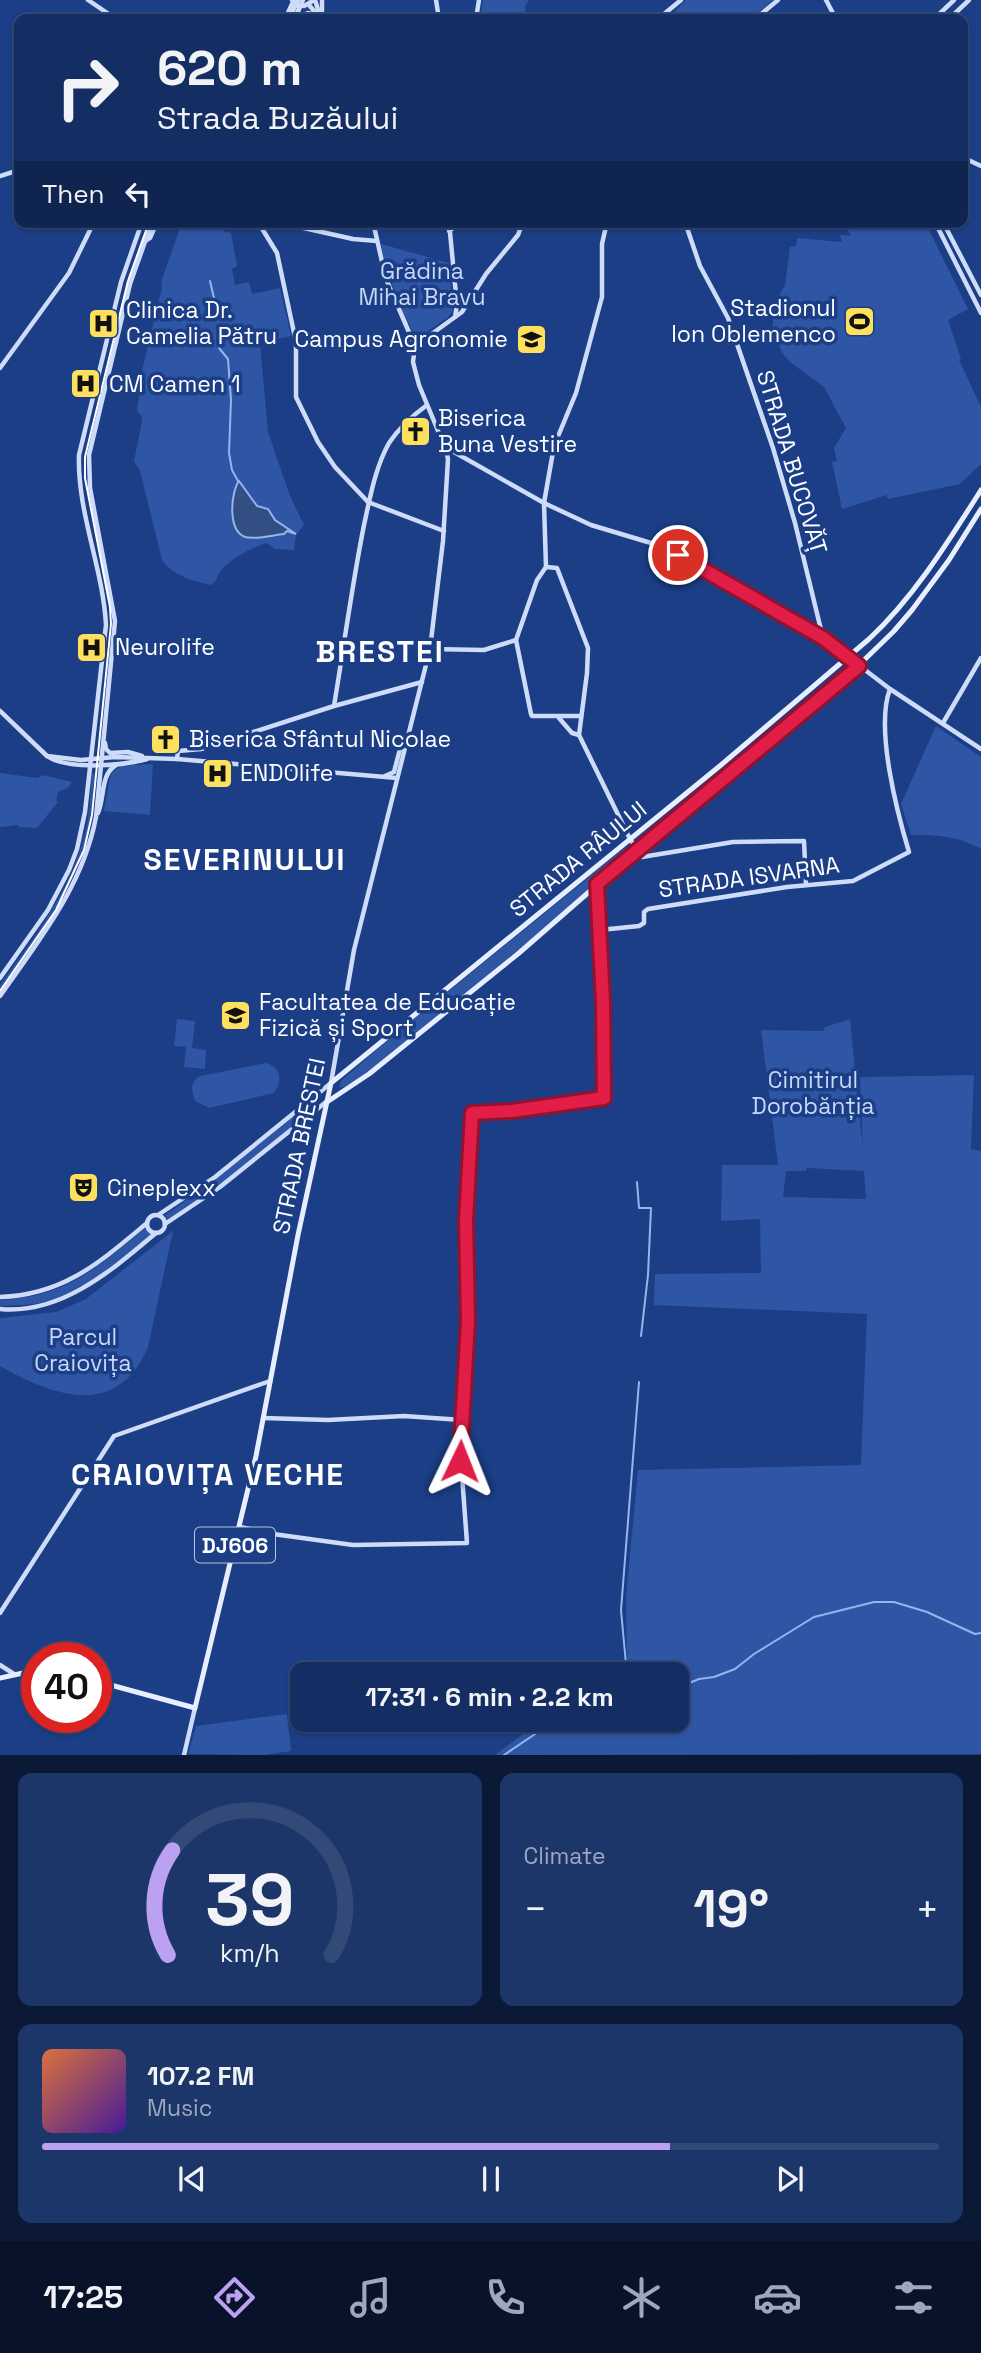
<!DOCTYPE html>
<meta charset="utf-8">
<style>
:root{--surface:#142e64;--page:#1d366a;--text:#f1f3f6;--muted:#9da8bf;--line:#334a78;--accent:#bca0f2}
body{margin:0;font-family:"Space Grotesk",sans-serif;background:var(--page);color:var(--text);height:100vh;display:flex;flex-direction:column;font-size:26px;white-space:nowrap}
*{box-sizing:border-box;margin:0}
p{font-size:23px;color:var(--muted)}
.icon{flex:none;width:38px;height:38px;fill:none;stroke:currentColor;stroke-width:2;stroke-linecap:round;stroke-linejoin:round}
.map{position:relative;height:1755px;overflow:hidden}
.side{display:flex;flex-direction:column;gap:18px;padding:18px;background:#0b1937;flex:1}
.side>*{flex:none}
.hud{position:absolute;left:14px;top:14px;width:954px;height:214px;border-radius:14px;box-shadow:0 2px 5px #0004,0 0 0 2px var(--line);background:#142e64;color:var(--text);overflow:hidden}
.speed{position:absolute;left:21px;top:1642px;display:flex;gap:14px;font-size:35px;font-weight:700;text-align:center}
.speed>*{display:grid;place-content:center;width:91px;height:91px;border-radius:50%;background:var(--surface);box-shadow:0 2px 5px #0004,0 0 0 2px var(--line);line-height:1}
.speed .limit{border:10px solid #d22;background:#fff;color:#111}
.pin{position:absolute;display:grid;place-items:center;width:60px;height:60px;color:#fff;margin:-30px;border:4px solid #fff;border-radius:50%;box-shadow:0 2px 7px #0007}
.me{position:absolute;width:77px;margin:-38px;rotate:2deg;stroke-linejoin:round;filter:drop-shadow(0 0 5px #0008)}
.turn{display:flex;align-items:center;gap:24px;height:147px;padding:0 28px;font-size:32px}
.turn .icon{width:91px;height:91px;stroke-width:2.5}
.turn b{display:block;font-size:49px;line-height:60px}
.then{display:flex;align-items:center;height:66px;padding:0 28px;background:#0003;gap:14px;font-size:26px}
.big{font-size:52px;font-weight:700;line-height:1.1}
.side .card{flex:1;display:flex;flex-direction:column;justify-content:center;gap:10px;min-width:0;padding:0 24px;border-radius:14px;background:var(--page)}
.side .dial{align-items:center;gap:0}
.dial svg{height:182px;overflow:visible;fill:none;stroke:var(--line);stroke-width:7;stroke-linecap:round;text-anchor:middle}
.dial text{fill:var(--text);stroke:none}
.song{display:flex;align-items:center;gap:21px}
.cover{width:84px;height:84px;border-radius:10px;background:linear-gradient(135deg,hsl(20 70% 55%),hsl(260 70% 35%))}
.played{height:7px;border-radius:4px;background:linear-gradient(90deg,var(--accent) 70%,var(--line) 70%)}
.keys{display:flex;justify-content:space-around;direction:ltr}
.heat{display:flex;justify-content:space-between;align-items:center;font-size:38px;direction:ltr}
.side .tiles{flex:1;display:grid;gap:18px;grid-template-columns:1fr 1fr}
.card:last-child{grid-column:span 2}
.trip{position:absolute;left:290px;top:1662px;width:399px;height:70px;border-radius:14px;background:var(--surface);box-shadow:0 2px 5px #0004,0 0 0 2px var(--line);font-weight:700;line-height:70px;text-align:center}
.dock{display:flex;height:112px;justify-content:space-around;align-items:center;background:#081228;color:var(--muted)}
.dock .icon{width:49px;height:49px}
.dock .selected{color:var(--accent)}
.dock b{font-size:32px;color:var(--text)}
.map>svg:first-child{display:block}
.green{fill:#2e56a4;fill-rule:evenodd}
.water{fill:#334e83;stroke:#95b5ee;stroke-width:2}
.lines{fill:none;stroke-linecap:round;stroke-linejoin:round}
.stream{stroke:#95b5ee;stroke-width:2}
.secondary{stroke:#cedcf9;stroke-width:4.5}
.primary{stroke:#e7eeff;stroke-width:5}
.tram{stroke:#fff;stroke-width:2}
.secondary-bridge{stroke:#cedcf9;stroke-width:4.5}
.route-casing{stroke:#92132f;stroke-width:18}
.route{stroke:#e11d48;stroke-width:12}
.labels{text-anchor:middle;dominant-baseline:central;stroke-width:7;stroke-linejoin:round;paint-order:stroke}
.shield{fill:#1b3e86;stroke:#bbc5db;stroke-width:2}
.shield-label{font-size:21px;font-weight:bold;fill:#fff}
.park-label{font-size:23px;fill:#c7d8f9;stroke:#1b3e86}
.poi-label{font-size:23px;fill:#fff;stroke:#1b3e86;text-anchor:start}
.street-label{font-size:23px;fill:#fff;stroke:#1b3e86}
.district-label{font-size:30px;font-weight:bold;letter-spacing:2px;fill:#fff;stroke:#1b3e86}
</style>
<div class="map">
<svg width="981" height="1755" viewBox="0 0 981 1755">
<rect width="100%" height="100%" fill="#1b3e86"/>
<g class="green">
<polygon points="483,0 529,0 525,6 526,19 480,19"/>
<polygon points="686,0 773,0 750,19 679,19 674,12"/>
<path d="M182 222H222L223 231 231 233 237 266 232 269 235 285 249 282 252 294 280 288 291 336 260 343 268 432 290 496 304 525 296 535 294 550 275 549 267 543C251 548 236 556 223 568 217 573 218 581 211 585 191 580 175 577 162 560L140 471 134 461 142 421 141 415 137 411 143 366 162 288 161 282Z"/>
<polygon points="844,222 925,222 968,309 948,320 961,359 959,360 981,407 981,464 960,484 888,499 887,495 842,509 832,462 837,461 834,448 846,428 824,387 790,362 783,354 773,333 773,306 785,285 790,247 796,246 797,238 842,242 840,235 851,236"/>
<path d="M381 244 449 263 453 311 447 318 422 335 413 332C398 303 387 275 381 244Z"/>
<path d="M936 726 981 757V849C958 836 937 835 911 835L901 804Z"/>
<path d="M153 764 150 815 104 811C114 767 102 766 153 764Z"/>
<polygon points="0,773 38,778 42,775 72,782 68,788 58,792 56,801 58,802 37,828 19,827 18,825 0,827"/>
<path d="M92 773 95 774C92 799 91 825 83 849 66 901 32 945 0 989V985C34 938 71 890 85 833 90 814 90 793 92 773Z"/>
<polygon points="626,847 631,852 555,920 362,1077 344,1087 339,1087 341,1081 374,1052"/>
<polygon points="177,1019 195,1021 192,1048 206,1050 205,1069 184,1067 186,1047 174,1046"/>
<path d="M850 1019 863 1149 860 1077 974 1075 971 1149 981 1151V1754L495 1755 542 1720H677V1675H627L626 1596 638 1470 861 1465 867 1314 654 1305 655 1274 761 1273 760 1219 721 1221 722 1165H778L761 1030 823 1031 825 1027ZM807 1168 864 1171 866 1199 783 1197 786 1171H806Z"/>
<path d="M266 1063C281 1067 283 1081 274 1093L209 1108 195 1101C191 1090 190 1082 200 1076Z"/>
<path d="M322 1093C312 1121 198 1200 168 1221L165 1215 216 1179Z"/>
<path d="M145 1228 151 1235C117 1261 83 1294 39 1303 26 1306 13 1305 0 1306V1300C68 1296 95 1269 145 1228Z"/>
<path d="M173 1231 148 1347C117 1420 53 1396 0 1366V1318L56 1312 86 1299Z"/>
<polygon points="287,1714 291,1751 264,1755 188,1754 196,1726"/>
</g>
<path class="water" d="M239 481 257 506 268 509 275 520 296 534 287 531 284 534C273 535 255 540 245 537 227 530 231 492 239 481Z"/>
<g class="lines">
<g class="stream">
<polyline points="210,281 217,311"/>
<polyline points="219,348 228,359 231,400 229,453 232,470 238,481"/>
<polyline points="637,1182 639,1208 651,1208 648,1275 641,1336"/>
<polyline points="627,1675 621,1610 639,1382"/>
<polyline points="677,1688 699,1679 714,1677 735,1669 754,1654 814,1617 874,1602 894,1602 927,1612 975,1634 981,1633"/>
<polyline points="504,1755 550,1724 568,1720"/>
</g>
<g class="secondary">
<polyline points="88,0 116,19"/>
<polyline points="292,0 297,5 304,6 314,0"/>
<polyline points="315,0 321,19"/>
<polyline points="322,0 322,11"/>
<polyline points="436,0 439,19"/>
<polyline points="826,0 836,19"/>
<polyline points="309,5 321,19"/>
<polyline points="301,16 308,13 316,15"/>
<polyline points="285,19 293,2"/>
<polyline points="476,19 479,0"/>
<polyline points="658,19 681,0"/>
<polyline points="755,19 778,0"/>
<polyline points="934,19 954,0"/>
<polyline points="949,19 969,0"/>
<polyline points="962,157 981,166"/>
<polyline points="0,176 19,170"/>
<polyline points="258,222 277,253 296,342 296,397 318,442 335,467 368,502 444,531"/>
<polyline points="277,222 353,239 377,241"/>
<polyline points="449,222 457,305 455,317"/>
<polyline points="607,222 602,244 602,297 576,393 554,446 544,503 546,567 557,568 588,648 587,673 579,735 630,839 642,857 733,842 804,841 806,885"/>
<polyline points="685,222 700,266 728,318 773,448 795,523 823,638"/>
<polyline points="935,222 981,313"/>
<polyline points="943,222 981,295"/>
<polyline points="449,231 462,222"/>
<polyline points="144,242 150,238 157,222"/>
<polyline points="415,346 462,312 486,274 518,235 523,222"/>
<polyline points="0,368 69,273 94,222"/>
<polyline points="446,450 454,452 544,503 591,525 661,546 694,563 726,584 823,638 890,689 981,749"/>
<polyline points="546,567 537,580 516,640 531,714 532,716 581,716"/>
<polyline points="430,649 484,650 516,640"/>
<path d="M334 706C344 646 352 585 364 525 370 498 375 468 389 443 399 428 412 416 427 405"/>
<path d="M0 711 47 756C67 770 123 766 147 759"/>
<polyline points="559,718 572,733 579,735"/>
<polyline points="943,723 981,658"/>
<polyline points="105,743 106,749 110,753 128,752 142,756"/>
<polyline points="47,756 81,760 115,757 177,759 397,778"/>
<polyline points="177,759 178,751 201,749 334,706 422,682"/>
<polyline points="385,776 394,772 400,749 405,745"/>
<path d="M98 813C105 797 100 775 116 765"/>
<path d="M600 930 639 926 644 923V912L648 909 787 887 853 881 909 852C897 812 875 728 890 689"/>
<path d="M0 978 48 910 69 870 77 849 85 812 106 625C103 568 77 512 79 455L121 282 142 222"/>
<path d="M0 996C39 940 83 886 96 817L115 621 90 488 89 455 130 284 152 222"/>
<polyline points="158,1215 215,1177 331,1083 354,950 430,649 443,541 448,459 446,450 419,385 413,362 415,346 386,279 373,222"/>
<circle cx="156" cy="1224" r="9"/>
<polyline points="165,1224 220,1187 326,1102"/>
<path d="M0 1297C64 1295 100 1262 147 1223"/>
<path d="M0 1309C61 1315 112 1270 156 1233"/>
<polyline points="263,1418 328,1420 404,1416 462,1420"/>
<polyline points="240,1527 273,1534 353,1545 467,1543 460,1448 469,1320 466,1237 471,1116 477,1112 512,1110 604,1098 598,885"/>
<polyline points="0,1613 114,1436 270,1381"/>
<polyline points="0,1665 14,1674"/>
<polyline points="184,1755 195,1708"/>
</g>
<g class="primary">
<polyline points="327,1102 369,1074 519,953 636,851 858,666 894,631 912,610 949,560 981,509"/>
<polyline points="0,1678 37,1670"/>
<path d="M96 1681 195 1708 256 1456 298 1235 331 1083 721 765 869 639C914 597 948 542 981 490"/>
</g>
<g class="tram">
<polyline points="293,19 302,0"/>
<polyline points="0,991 56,910 84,850 92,815 111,624 110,607 85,478 85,457 128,281 149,222"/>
</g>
<g class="secondary-bridge">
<polyline points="289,19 298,0"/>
<polyline points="295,19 303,0"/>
</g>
</g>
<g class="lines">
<defs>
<polyline id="route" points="460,1461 468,1320 466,1220 472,1113 512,1111 604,1098 603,1002 597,884 859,666 823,638 678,555"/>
</defs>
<use href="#route" class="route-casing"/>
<use href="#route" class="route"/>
</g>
<defs>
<symbol id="stadium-square" viewBox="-11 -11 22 22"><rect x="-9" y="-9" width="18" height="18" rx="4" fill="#fde05e" stroke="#1b3e86"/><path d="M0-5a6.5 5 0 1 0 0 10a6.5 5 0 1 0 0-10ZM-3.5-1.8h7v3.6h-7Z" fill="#111"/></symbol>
<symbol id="hospital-square" viewBox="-11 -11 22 22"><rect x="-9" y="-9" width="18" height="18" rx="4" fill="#fde05e" stroke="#1b3e86"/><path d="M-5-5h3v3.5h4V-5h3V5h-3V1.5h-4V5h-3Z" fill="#111"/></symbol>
<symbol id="university-square" viewBox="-11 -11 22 22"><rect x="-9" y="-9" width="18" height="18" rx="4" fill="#fde05e" stroke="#1b3e86"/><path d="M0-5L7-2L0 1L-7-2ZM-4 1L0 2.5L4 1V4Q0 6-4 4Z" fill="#111"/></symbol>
<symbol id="church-square" viewBox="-11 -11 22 22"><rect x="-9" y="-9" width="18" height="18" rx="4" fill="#fde05e" stroke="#1b3e86"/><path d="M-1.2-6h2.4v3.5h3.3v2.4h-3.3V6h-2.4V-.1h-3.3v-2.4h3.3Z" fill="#111"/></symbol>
<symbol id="theatre-square" viewBox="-11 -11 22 22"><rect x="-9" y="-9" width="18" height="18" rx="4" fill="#fde05e" stroke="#1b3e86"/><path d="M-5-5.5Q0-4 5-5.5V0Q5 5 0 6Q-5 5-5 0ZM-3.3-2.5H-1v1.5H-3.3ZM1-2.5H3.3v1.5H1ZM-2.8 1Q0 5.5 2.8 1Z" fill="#111"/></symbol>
</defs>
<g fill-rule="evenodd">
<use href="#stadium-square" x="842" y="304" width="35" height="35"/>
<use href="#hospital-square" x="86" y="306" width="35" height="35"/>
<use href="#university-square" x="514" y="322" width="35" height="35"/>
<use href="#hospital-square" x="68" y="366" width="35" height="35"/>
<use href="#church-square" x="398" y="414" width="35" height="35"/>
<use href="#hospital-square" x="74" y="630" width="35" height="35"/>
<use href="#church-square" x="148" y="722" width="35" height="35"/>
<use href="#hospital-square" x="200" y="756" width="35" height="35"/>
<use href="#university-square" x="218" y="998" width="35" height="35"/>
<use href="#theatre-square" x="66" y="1170" width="35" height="35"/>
</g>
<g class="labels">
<rect class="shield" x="195" y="1527.5" width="80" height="35" rx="5"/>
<g class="shield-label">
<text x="235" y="1545">DJ606</text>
</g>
<g class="park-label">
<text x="422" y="271">Grădina<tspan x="422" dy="26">Mihai Bravu</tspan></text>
<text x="813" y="1080">Cimitirul<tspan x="813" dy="26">Dorobănția</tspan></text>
<text x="83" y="1337">Parcul<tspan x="83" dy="26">Craiovița</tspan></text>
</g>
<g class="poi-label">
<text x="836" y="308" text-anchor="end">Stadionul<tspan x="836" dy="26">Ion Oblemenco</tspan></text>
<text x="126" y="310">Clinica Dr.<tspan x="126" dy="26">Camelia Pătru</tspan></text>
<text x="508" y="339" text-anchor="end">Campus Agronomie</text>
<text x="109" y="384">CM Camen 1</text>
<text x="438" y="418">Biserica<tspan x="438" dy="26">Buna Vestire</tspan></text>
<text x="115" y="647">Neurolife</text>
<text x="189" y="739">Biserica Sfântul Nicolae</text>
<text x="240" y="773">ENDOlife</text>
<text x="259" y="1002">Facultatea de Educație<tspan x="259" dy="26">Fizică și Sport</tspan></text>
<text x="107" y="1188">Cineplexx</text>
</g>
<g class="street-label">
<text transform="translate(792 462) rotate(73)">STRADA BUCOVĂȚ</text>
<text transform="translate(578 859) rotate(-39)">STRADA RÂULUI</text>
<text transform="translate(749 877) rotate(-8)">STRADA ISVARNA</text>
<text transform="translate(299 1146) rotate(-78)">STRADA BRESTEI</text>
</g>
<g class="district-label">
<text x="380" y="651">BRESTEI</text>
<text x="245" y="859">SEVERINULUI</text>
<text x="208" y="1474">CRAIOVIȚA VECHE</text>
</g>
</g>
</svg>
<div class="speed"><div class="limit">40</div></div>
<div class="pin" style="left:678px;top:555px;background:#d93025"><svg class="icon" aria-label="arrive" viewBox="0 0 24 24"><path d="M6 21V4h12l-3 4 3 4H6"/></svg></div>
<svg class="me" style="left:460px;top:1461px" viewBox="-20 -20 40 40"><path d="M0-17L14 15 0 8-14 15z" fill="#e11d48" stroke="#fff" stroke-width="4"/></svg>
<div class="trip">17:31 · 6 min · 2.2 km</div>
<div class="hud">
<div class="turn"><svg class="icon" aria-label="right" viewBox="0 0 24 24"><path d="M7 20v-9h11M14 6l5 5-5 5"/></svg><div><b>620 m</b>Strada Buzăului</div></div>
<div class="then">Then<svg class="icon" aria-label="left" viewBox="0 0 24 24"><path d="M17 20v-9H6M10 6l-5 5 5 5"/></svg></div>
</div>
</div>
<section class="side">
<div class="tiles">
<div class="card dial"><svg viewBox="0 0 100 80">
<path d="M14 69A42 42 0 1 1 86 69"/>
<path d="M14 69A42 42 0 0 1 16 23" stroke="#bca0f2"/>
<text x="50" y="56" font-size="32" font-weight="700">39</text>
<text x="50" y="72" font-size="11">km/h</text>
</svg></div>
<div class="card"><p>Climate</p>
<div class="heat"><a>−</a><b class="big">19°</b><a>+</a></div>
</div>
<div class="card">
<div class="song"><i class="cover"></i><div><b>107.2 FM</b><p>Music</p></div></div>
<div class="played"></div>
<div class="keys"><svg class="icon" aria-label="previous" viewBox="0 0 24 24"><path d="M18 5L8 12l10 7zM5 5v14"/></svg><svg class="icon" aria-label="pause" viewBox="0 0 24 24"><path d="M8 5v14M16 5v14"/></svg><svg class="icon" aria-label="next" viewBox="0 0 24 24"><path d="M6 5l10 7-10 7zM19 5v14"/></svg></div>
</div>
</div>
</section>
<nav class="dock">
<b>17:25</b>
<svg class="icon selected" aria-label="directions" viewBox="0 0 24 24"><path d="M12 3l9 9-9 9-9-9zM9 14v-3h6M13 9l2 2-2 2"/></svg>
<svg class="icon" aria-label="music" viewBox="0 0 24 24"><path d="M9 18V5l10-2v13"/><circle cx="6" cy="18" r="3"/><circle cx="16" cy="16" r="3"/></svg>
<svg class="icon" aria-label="phone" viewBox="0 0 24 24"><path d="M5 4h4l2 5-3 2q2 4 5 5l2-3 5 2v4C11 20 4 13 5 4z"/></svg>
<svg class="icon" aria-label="climate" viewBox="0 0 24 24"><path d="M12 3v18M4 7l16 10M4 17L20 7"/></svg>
<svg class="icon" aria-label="car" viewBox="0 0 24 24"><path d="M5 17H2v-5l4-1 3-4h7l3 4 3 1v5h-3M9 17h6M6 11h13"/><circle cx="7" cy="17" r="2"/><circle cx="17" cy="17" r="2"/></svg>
<svg class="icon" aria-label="filters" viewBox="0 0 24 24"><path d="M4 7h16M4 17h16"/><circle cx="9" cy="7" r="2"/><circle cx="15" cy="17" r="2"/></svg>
</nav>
